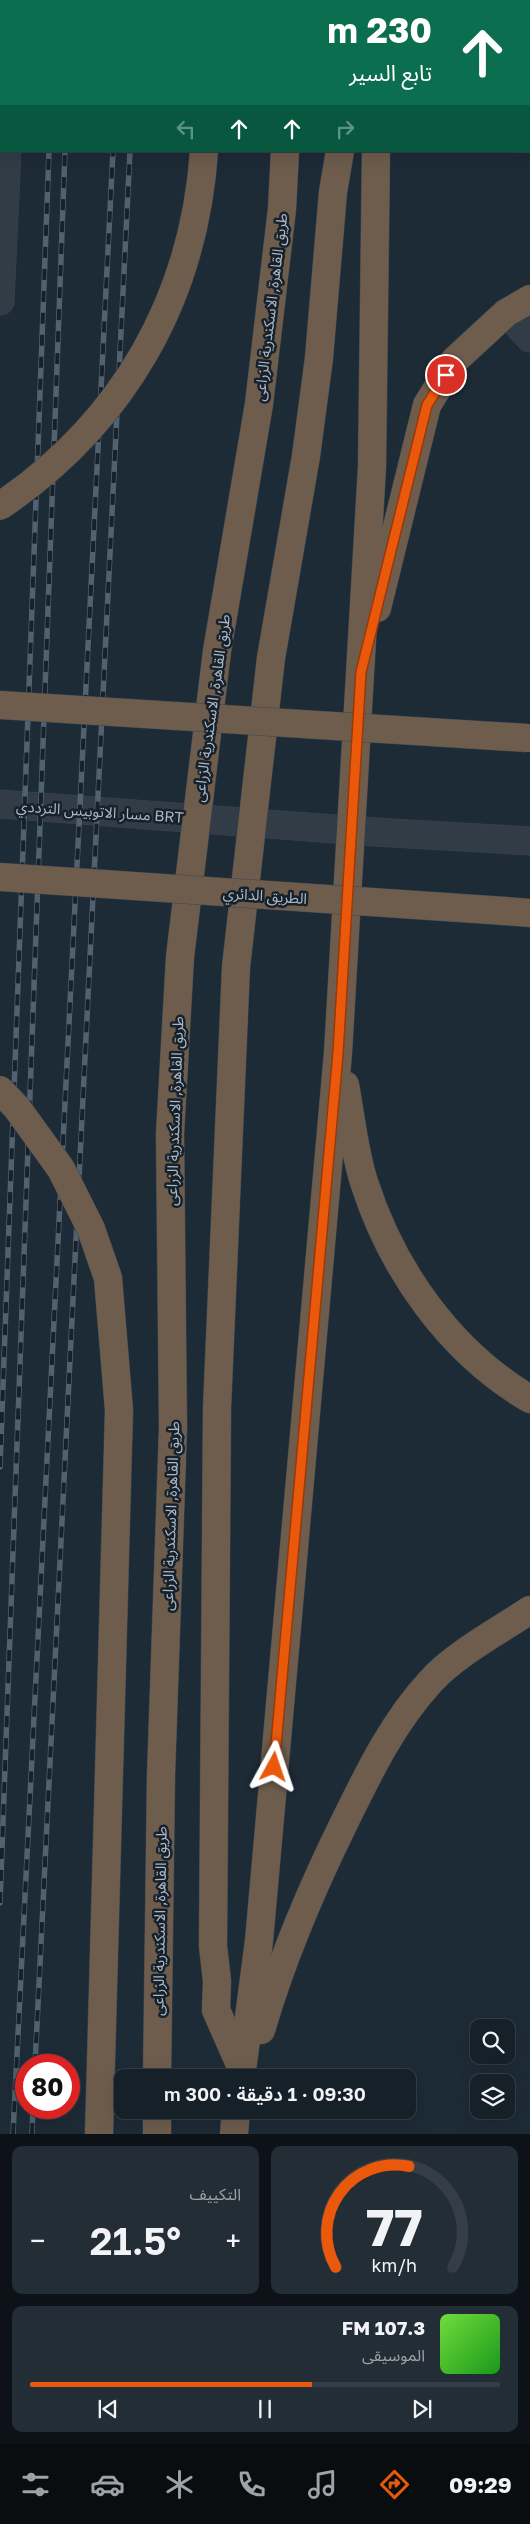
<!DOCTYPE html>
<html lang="ar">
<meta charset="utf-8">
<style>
:root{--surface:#162029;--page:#232d35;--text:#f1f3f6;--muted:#9ea3a8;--line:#353e46;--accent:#ea580c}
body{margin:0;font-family:"Golos Text","Noto Sans Arabic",sans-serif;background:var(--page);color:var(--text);direction:rtl;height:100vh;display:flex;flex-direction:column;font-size:19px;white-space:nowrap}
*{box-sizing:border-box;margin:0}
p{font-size:16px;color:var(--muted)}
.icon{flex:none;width:28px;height:28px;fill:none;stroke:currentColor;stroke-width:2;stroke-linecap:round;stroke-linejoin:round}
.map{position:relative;height:2134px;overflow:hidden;direction:ltr}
.panel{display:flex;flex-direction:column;gap:12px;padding:12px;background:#0c1217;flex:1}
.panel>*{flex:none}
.top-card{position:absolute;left:0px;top:0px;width:530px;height:152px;box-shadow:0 5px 20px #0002,0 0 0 1px var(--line);direction:rtl;background:#0b6e4f;color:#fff;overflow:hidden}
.buttons{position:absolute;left:470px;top:2019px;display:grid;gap:10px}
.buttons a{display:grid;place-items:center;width:45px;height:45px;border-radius:10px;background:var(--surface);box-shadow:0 5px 20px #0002,0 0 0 1px var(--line);font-size:25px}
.speed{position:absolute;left:15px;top:2054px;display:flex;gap:10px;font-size:25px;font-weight:700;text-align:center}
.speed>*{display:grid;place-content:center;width:65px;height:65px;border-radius:50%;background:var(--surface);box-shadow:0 5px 20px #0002,0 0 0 1px var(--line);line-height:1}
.speed .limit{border:8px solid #d22;background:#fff;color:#111}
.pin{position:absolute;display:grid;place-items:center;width:42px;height:42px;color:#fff;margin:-21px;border:2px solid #fff;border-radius:50%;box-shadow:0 1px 5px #0007}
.me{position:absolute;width:55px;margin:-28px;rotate:5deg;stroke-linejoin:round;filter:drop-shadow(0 0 4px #0008)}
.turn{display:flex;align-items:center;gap:18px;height:105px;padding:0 15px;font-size:22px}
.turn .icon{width:65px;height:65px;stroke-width:2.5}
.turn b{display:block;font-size:35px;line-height:42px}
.lanes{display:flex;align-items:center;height:48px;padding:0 15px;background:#0003;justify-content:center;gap:25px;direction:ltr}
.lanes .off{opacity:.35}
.big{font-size:38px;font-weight:600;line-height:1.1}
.panel .widget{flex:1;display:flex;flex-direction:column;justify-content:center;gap:8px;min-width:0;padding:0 18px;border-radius:10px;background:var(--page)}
.panel .dial{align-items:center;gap:0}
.dial svg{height:130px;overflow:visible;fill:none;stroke:var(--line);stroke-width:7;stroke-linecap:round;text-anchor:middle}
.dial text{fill:var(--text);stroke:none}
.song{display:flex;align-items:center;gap:15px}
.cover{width:60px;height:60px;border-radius:8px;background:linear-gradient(135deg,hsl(100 70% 55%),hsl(120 70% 35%))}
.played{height:5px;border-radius:2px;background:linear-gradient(90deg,var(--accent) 60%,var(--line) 60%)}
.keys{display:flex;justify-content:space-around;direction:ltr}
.heat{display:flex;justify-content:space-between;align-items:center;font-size:28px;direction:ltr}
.panel .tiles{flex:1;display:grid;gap:12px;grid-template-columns:1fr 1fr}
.widget:last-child{grid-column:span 2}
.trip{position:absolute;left:114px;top:2069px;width:302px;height:50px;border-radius:10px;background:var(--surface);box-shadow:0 5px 20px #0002,0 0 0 1px var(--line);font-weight:600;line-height:50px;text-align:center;direction:rtl}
.dock{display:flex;height:80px;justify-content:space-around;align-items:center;background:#090d10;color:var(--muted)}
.dock .icon{width:35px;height:35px}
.dock .active{color:var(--accent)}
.dock b{font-size:22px;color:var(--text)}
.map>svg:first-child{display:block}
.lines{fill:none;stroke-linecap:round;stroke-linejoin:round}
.minor-casing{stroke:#3a4550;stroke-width:29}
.highway-casing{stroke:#3b4751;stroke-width:29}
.minor{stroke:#313c47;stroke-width:28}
.highway{stroke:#6e5d4d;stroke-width:28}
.rail-casing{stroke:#52616f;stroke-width:5.5}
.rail{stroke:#17212b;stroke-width:4;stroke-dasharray:11;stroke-linecap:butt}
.highway-bridge-casing{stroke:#3b4751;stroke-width:29;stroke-linecap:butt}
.highway-bridge{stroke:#6e5d4d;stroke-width:28}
.route-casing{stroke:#983908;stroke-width:12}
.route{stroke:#ea580c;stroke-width:9}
.labels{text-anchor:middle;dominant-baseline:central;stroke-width:5;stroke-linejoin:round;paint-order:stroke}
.street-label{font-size:15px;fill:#aab7c5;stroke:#17212b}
</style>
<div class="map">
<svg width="530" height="2134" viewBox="0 0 530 2134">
<rect width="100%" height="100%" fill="#1d2b37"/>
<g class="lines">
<defs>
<g id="minor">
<polyline points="0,12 1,13"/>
<polyline points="0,130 1,131"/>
<polyline points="0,301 7,151"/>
<polyline points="506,313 530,338"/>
<polyline points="0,804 375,832 530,841"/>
</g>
<g id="highway">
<polyline points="377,0 377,1"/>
<polyline points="411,0 412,1"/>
<polyline points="215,1 215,0"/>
<polyline points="287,1 287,0"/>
<polyline points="529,126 530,126"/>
<polyline points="377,608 427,405 455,360 506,313 530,299"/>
<polyline points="505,911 530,913"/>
<path d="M345 1085C351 1117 354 1151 364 1182 392 1270 450 1352 530 1399"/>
<path d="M261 2030C282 1958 311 1890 344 1823 369 1772 393 1722 431 1681 454 1655 500 1630 530 1610"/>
<polyline points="242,2069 216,2010 217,1981 213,1946 217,1408 236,967 271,658 306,456 319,358 333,192 340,151"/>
<polyline points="157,2078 161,1775 173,1428 170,1134 180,957 217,651 259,404 282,209 285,151"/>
<polyline points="241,2078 259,1941 338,1053 372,467 376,151"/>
<polyline points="157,2134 157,2110"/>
<polyline points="234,2134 236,2110"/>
</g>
</defs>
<use href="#minor" class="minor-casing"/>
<use href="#highway" class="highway-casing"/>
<use href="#minor" class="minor"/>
<use href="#highway" class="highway"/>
<defs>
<g id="rail">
<polyline points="54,1 54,0"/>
<polyline points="71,1 71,0"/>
<polyline points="121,1 121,0"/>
<polyline points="138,1 138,0"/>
<polyline points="0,1467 49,151"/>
<polyline points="0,1903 65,151"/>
<polyline points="35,2065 130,151"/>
<polyline points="13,2134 113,151"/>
<polyline points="32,2134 33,2108"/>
</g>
</defs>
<use href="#rail" class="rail-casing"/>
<use href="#rail" class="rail"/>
<defs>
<g id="highway-bridge">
<path d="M0 506C123 423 194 299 204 151"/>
<polyline points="0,705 527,738"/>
<polyline points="0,877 505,911"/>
<polyline points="0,1090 17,1108 61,1169 91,1229 108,1278 119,1410 99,2134"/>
</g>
</defs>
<use href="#highway-bridge" class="highway-bridge-casing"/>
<use href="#highway-bridge" class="highway-bridge"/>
</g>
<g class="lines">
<defs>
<polyline id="route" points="274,1767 338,1053 361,672 427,405 446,375"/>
</defs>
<use href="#route" class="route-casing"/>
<use href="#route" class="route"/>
</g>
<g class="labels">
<g class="street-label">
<text transform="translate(270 307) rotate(-83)">طريق القاهرة, الاسكندرية الزراعى</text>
<text transform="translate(211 708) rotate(-82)">طريق القاهرة, الاسكندرية الزراعى</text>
<text transform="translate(100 811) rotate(4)">مسار الاتوبيس الترددي BRT</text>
<text transform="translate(265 895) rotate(4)">الطريق الدائري</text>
<text transform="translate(174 1111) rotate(-88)">طريق القاهرة, الاسكندرية الزراعى</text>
<text transform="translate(170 1516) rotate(-88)">طريق القاهرة, الاسكندرية الزراعى</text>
<text transform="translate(159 1921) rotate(-89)">طريق القاهرة, الاسكندرية الزراعى</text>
</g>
</g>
</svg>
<div class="buttons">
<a><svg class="icon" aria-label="search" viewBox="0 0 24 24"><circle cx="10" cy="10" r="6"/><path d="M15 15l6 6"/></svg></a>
<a><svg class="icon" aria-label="layers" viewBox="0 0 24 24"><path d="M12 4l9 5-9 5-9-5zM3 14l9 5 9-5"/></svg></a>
</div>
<div class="speed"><div class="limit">80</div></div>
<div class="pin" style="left:446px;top:375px;background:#d93025"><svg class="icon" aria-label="arrive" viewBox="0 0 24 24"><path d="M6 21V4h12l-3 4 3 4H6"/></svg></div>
<svg class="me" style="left:274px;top:1767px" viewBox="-20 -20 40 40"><path d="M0-17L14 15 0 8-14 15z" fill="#ea580c" stroke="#fff" stroke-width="4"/></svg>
<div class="trip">09:30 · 1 دقيقة · 300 m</div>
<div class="top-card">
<div class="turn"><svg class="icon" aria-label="ahead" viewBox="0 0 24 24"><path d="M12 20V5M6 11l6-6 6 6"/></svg><div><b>230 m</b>تابع السير</div></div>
<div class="lanes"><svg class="icon off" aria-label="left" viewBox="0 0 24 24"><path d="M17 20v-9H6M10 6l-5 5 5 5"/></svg><svg class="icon" aria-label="ahead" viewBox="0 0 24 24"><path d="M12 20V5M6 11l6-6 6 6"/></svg><svg class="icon" aria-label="ahead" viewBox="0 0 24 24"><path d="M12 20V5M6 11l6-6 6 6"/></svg><svg class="icon off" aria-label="right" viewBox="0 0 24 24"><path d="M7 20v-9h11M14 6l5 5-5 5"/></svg></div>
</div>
</div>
<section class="panel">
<div class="tiles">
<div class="widget dial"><svg viewBox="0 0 100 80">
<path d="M14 69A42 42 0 1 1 86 69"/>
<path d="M14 69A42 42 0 0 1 59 7" stroke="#ea580c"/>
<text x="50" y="56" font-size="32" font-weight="700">77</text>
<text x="50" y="72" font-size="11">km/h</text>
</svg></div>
<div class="widget"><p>التكييف</p>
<div class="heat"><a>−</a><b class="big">21.5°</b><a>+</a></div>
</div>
<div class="widget">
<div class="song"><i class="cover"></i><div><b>107.3 FM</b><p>الموسيقى</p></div></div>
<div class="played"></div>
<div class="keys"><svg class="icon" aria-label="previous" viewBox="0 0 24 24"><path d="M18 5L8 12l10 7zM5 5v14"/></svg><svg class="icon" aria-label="pause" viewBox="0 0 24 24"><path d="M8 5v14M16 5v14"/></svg><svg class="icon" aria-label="next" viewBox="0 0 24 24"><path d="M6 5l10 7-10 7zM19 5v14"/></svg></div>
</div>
</div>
</section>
<nav class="dock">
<b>09:29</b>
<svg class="icon active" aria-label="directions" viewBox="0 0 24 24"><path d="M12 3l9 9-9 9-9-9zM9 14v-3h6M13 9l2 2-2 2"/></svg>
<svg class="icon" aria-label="music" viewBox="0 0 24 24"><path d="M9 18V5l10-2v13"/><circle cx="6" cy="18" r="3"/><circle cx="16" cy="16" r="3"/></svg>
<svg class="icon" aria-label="phone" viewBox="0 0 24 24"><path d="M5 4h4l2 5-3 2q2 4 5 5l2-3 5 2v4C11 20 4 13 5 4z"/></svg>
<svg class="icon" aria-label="climate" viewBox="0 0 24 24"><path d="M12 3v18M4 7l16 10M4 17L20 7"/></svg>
<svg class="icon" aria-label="car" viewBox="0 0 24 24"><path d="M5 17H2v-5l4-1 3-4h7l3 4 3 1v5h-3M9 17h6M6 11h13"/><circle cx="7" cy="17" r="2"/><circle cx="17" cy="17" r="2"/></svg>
<svg class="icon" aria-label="filters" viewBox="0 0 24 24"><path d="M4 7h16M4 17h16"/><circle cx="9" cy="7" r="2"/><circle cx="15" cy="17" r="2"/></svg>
</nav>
